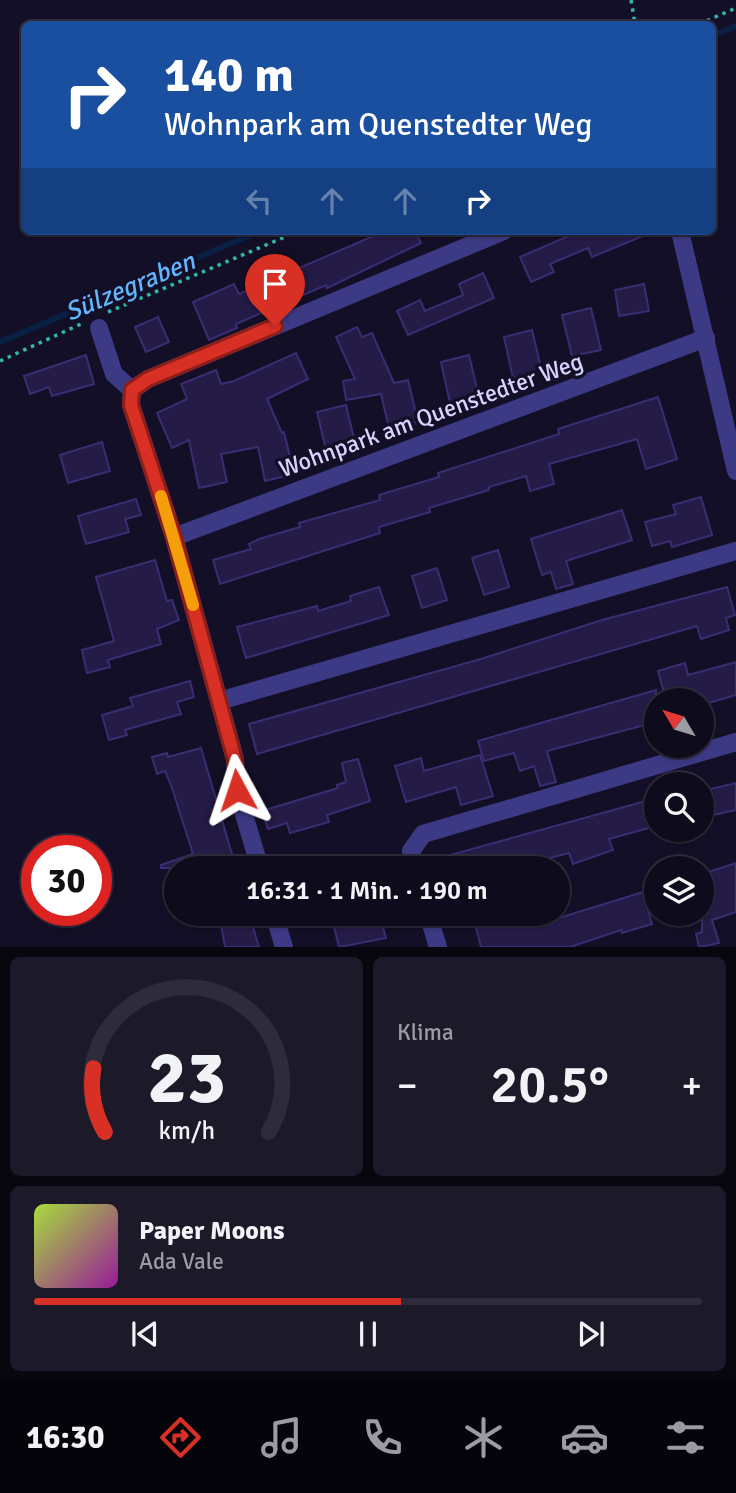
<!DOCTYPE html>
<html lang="de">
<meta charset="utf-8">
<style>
:root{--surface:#0e0b1c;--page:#1c1929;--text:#f1f3f6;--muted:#9b9ba3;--line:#2e2b3b;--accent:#d93025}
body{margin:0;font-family:Signika,sans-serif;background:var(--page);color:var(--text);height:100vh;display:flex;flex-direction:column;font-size:26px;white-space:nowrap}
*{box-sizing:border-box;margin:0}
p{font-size:23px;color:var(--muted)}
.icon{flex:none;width:38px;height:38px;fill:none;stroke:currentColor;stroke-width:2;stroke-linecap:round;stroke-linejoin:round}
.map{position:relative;height:947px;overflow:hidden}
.panel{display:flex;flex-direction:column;gap:10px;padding:10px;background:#08060f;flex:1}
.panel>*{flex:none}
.banner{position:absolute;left:21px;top:21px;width:695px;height:214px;border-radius:10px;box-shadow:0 2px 5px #0004,0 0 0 2px var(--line);background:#1a4fa0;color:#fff;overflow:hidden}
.needle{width:46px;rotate:308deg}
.controls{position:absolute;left:644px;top:688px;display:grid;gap:14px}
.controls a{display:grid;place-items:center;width:70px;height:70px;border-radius:50%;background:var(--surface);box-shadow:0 2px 5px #0004,0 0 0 2px var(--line);font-size:35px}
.speed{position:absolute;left:21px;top:835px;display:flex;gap:14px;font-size:35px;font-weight:700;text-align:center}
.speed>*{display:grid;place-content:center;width:91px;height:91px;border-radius:50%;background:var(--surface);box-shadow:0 2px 5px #0004,0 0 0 2px var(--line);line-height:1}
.speed .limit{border:10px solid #d22;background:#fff;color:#111}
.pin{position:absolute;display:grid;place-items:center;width:60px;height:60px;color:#fff;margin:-72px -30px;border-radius:50% 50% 50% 0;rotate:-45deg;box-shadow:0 0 7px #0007}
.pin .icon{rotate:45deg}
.me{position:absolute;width:77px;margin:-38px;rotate:355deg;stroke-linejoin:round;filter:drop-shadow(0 0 5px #0008)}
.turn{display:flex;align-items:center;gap:24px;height:147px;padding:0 28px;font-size:32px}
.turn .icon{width:91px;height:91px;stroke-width:2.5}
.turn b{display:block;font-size:49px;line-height:60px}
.lanes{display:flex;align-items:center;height:66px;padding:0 28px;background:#0003;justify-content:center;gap:35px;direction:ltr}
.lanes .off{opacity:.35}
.big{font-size:52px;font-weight:600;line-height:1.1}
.panel .tile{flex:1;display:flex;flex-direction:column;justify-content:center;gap:10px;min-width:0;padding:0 24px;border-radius:10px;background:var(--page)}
.panel .dial{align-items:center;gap:0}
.dial svg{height:182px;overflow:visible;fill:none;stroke:var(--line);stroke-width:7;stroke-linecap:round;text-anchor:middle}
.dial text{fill:var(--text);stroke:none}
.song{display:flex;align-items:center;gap:21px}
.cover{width:84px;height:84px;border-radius:10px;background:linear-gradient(135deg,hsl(80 70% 55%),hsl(300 70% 35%))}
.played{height:7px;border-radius:4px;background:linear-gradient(90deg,var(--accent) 55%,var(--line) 55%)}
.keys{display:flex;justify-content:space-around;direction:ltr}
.heat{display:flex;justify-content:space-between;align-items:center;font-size:38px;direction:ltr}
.panel .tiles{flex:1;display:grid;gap:10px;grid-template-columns:1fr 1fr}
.tile:last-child{grid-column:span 2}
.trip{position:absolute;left:164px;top:856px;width:406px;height:70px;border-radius:35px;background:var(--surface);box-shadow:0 2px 5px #0004,0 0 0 2px var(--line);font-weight:600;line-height:70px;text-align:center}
.tab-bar{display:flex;height:112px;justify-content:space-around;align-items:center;background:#06040b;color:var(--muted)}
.tab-bar .icon{width:49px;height:49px}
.tab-bar .active{color:var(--accent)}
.tab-bar b{font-size:32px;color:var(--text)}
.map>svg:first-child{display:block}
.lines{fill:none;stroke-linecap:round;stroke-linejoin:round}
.stream{stroke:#0a1f44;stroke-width:6}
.building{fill:#241b47;stroke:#3b2d73;stroke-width:2}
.path{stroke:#2fb8b0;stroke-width:3.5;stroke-dasharray:3.5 5;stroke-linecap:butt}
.street{stroke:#3d3a85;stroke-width:18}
.route-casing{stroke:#8d1f18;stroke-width:18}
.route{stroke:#d93025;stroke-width:12}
.slow{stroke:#f59e0b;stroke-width:12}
.labels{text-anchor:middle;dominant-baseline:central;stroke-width:7;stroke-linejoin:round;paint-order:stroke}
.street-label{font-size:24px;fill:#d9d4ff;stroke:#130f26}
.water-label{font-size:26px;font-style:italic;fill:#62b6ff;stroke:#130f26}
</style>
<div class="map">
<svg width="736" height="947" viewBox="0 0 736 947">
<rect width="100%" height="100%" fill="#130f26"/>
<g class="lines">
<g class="stream">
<polyline points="712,36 736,26"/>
<polyline points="0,342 260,231"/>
</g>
</g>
<g class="building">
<polygon points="385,231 415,231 421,243 327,288 326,285 236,324 237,328 209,340 193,302 234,284 239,294"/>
<polygon points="580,231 655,231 592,257 588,248 550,264 554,272 531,282 520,257"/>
<polygon points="483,273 494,298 408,335 397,311 420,300 425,311 463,295 459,284"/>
<polygon points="644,284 649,311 619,316 615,290"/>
<polygon points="591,308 601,350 572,356 562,315"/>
<polygon points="158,317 169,342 146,352 135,327"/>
<polygon points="357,327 362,337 372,333 394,383 408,380 418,422 389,428 381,394 346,400 343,381 355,379 336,337"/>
<polygon points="532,330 542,372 513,378 504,337"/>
<polygon points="296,353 308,379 267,399 282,433 284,432 294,474 265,481 258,447 221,454 227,482 199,488 189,440 172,448 157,413 187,399 181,384 216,370 221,384 234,381"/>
<polygon points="86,355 94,384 52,396 49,387 30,394 24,376"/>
<polygon points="469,355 479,397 450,403 441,362"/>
<polygon points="658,397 677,459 646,469 637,439 549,464 554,484 530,491 526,476 489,487 489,490 429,508 430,512 379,527 380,533 220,584 213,560 251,549 249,544 259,539 300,527 299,523 380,500 379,495 439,477 438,473 559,434 558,429"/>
<polygon points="346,405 356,447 327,454 317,412"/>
<polygon points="102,442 110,471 68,483 60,455"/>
<polygon points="701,497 712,535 672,547 670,541 652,546 645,522 676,514 673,505"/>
<polygon points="136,499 141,515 125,519 129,532 86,544 78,516"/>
<polygon points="622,510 632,540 566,561 573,584 556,589 551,572 542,575 531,539"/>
<polygon points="498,550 509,587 484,595 472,558"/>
<polygon points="155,560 167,601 172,600 179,620 157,629 161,644 108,660 110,667 87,673 82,650 114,641 96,577"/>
<polygon points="437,568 447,600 422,608 412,576"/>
<polygon points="379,587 389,615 246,658 237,627 317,606 318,611 351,601 350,596"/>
<polygon points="727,587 735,615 726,618 729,630 701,639 697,626 257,754 249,724 481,659 602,620"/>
<polygon points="736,662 736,695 702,705 702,700 666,700 658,671 685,663 688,675"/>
<polygon points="190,681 194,697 177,702 181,714 125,730 127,735 109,740 102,715 133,706 130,698"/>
<polygon points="656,690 656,722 547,751 556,782 540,786 534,766 520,771 514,753 484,761 478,741"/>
<polygon points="201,748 236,868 161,868 161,865 193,854 171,785 165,771 157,774 152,757 167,753 168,757"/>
<polygon points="480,755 493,796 461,805 456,787 406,802 395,766 421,758 424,771"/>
<polygon points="358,759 370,801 327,815 329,822 290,833 287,823 268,829 262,811 338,788 337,785 346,782 342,763"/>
<polygon points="736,783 736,810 713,815 711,809 702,812 702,791"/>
<polygon points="653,799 656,826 609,839 613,850 573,864 569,853 510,868 426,868 425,862"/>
<polygon points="736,863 736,912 712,920 719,943 699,947 696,934 702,932 702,874"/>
<polygon points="643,892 652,924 622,933 621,930 570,947 481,947 475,924 510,914 529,914 532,924 543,921 543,923"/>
<polygon points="219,914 249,914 259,947 225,947"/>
<polygon points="351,914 379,914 386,938 339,947 332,918"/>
</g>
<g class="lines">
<g class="path">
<polyline points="631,0 635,24"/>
<polyline points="699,24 736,8"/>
<polyline points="108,312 299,231"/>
<polyline points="0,361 81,324"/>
</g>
<g class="street">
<polyline points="680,231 736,471"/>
<polyline points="99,328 114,374 132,390"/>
<polyline points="174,537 706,338"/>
<polyline points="219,701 736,551"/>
<polyline points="260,868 237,791 235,759 174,537 131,405 132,390 148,379 504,231"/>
<polyline points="415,868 411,851 423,834 736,742"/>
<polyline points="274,914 284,947"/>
<polyline points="428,914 438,947"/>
</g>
</g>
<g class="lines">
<defs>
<polyline id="route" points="237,790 235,760 174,537 131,405 132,390 148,379 275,326"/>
</defs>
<use href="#route" class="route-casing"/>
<use href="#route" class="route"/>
<polyline class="slow" points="161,496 193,605"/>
</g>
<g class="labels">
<g class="street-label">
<text transform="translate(431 415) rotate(-20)">Wohnpark am Quenstedter Weg</text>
</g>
<g class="water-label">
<text transform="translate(130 287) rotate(-23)">Sülzegraben</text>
</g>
</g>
</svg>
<div class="controls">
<a><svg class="needle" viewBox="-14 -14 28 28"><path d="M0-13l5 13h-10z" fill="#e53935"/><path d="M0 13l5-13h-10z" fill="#9b9ba3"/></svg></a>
<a><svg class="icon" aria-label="search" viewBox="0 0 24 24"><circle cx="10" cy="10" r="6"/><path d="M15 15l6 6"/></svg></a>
<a><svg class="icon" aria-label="layers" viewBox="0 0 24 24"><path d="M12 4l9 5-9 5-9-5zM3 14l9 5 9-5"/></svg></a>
</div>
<div class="speed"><div class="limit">30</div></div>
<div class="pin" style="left:275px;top:326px;background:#d93025"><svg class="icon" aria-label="arrive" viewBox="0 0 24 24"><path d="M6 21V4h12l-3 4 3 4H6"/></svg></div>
<svg class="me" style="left:237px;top:790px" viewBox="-20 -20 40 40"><path d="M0-17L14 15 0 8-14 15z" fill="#d93025" stroke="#fff" stroke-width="4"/></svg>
<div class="trip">16:31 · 1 Min. · 190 m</div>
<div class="banner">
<div class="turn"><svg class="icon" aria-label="right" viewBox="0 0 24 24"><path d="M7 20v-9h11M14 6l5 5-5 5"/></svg><div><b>140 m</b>Wohnpark am Quenstedter Weg</div></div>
<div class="lanes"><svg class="icon off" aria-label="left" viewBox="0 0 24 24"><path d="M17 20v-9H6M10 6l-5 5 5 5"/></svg><svg class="icon off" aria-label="ahead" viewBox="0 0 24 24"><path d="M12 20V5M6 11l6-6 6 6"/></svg><svg class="icon off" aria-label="ahead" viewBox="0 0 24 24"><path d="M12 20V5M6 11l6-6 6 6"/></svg><svg class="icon" aria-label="right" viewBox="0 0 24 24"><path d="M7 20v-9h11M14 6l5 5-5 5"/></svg></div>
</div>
</div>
<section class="panel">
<div class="tiles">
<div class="tile dial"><svg viewBox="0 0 100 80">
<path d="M14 69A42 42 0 1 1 86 69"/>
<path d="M14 69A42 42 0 0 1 9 41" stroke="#d93025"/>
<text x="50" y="56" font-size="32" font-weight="700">23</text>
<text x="50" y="72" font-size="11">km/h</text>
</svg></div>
<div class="tile"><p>Klima</p>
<div class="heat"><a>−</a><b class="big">20.5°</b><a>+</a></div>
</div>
<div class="tile">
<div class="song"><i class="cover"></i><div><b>Paper Moons</b><p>Ada Vale</p></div></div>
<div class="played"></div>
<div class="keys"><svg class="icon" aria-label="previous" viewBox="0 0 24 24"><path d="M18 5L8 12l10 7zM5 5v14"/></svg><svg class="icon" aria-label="pause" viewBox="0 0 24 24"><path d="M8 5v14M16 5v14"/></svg><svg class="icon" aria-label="next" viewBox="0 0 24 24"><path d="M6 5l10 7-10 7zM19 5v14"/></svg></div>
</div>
</div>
</section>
<nav class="tab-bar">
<b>16:30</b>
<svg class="icon active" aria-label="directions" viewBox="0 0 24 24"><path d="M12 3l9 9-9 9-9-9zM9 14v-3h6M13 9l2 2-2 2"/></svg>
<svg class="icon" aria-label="music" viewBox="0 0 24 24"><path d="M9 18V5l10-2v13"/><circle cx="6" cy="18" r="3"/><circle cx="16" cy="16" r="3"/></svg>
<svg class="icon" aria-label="phone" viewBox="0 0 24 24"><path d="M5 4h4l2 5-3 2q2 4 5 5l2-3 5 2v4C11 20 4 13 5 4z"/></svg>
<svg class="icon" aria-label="climate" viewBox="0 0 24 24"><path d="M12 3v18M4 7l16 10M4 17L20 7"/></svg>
<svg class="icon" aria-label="car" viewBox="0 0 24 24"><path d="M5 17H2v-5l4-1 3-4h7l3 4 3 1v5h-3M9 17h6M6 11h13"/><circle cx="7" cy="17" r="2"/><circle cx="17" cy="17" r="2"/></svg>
<svg class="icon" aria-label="filters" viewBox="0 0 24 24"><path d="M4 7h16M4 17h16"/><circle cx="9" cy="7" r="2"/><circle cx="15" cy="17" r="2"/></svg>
</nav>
